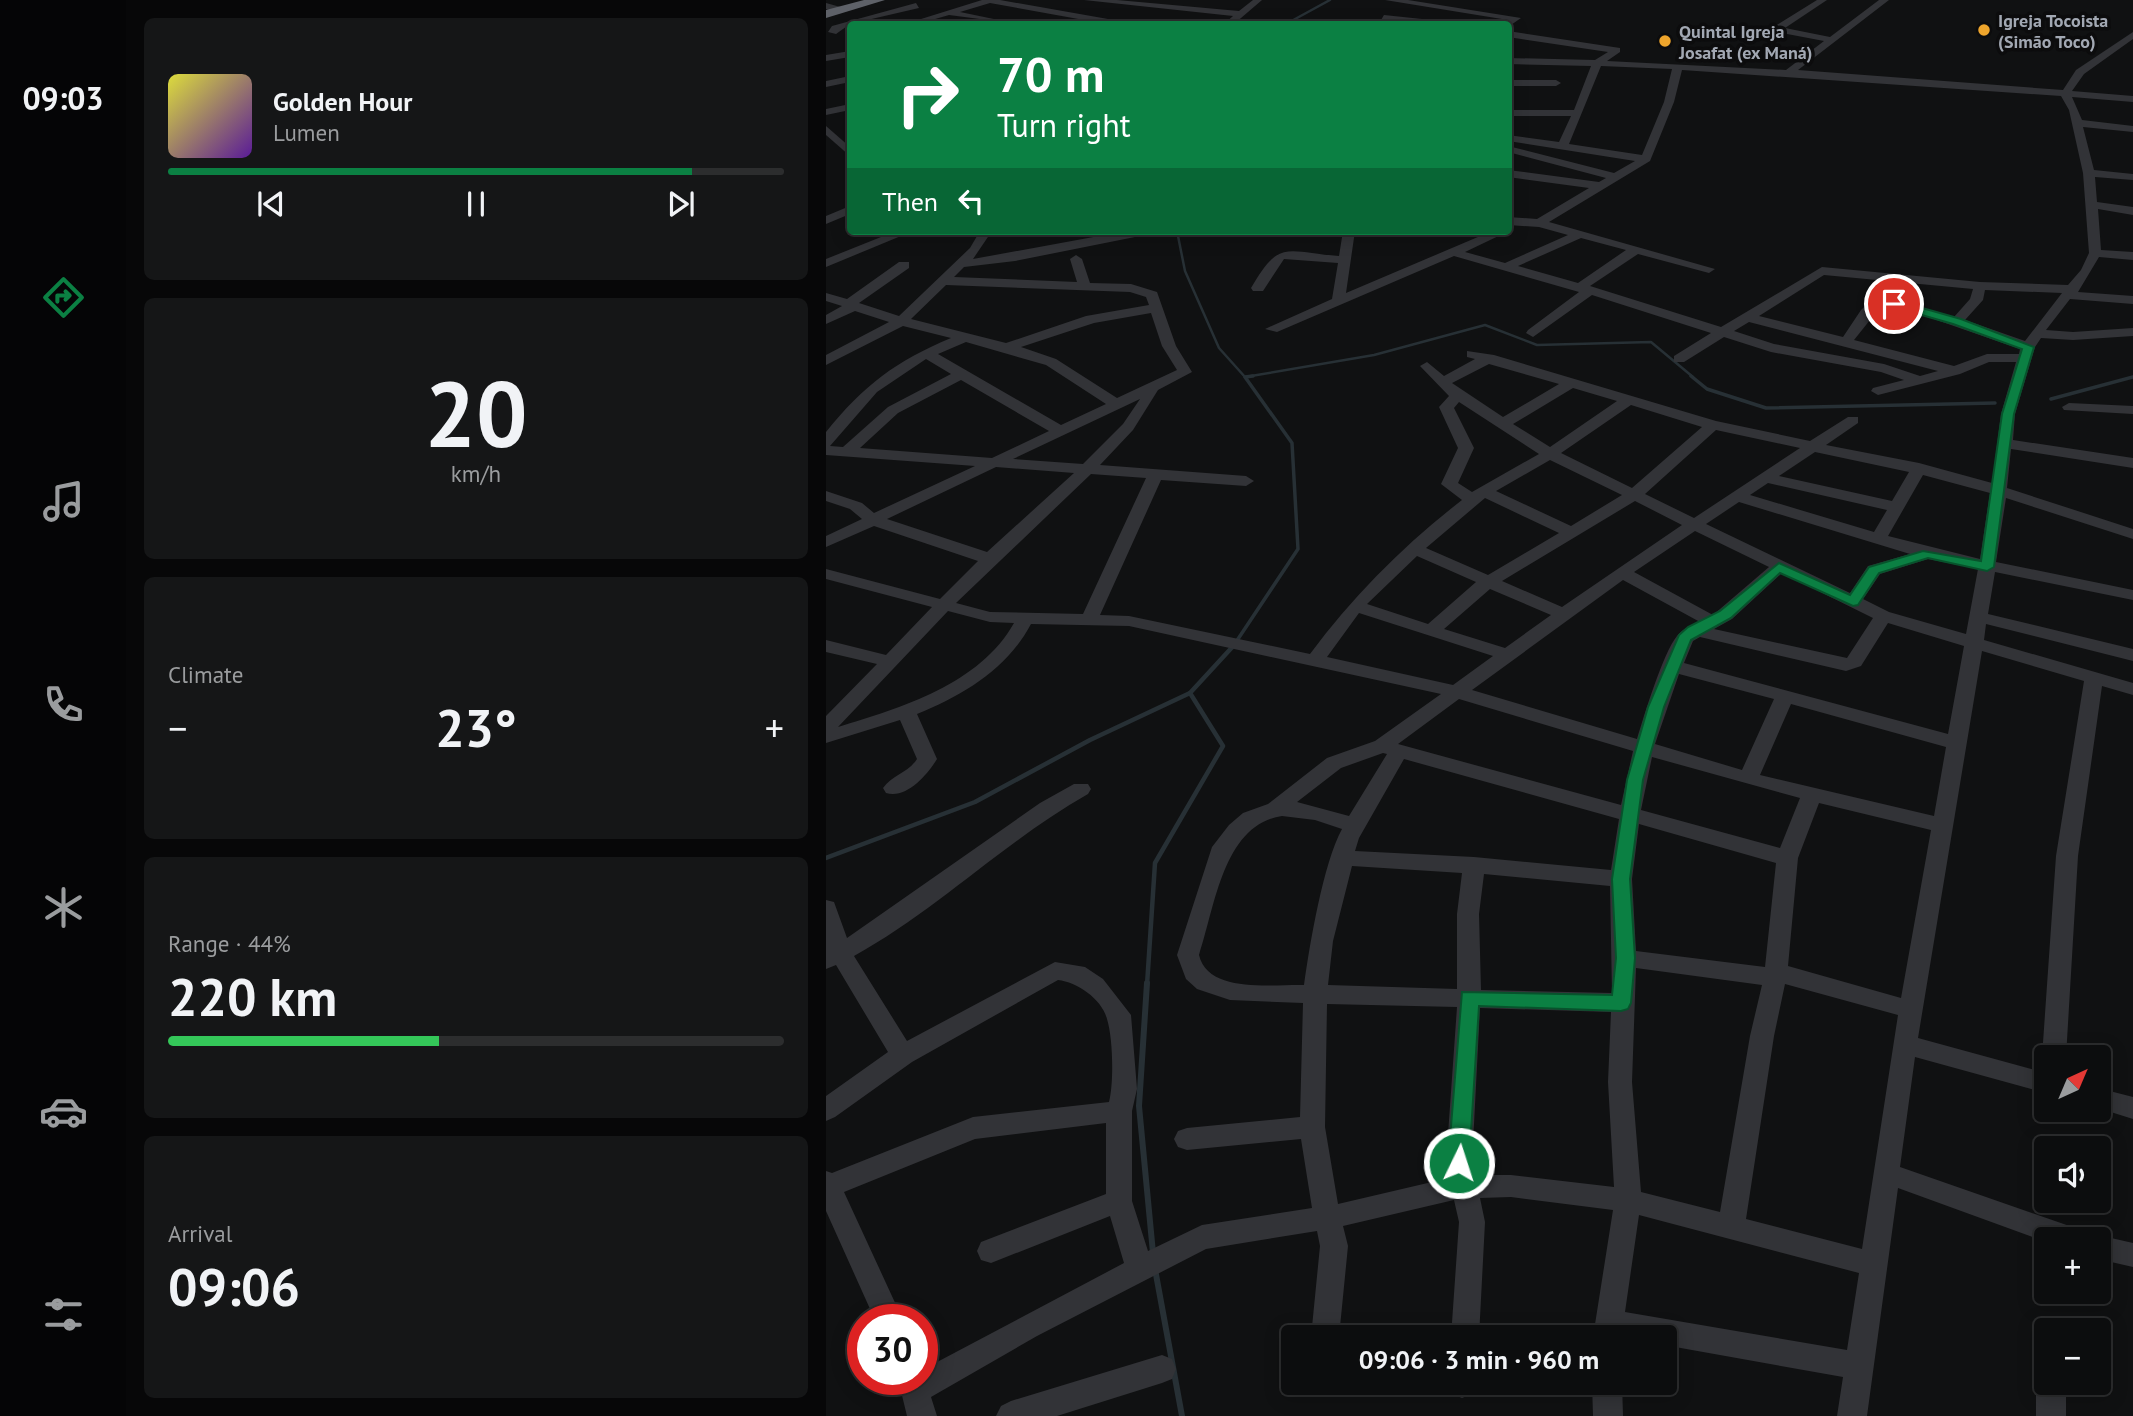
<!DOCTYPE html>
<meta charset="utf-8">
<style>
:root{--surface:#0c0d0e;--page:#151617;--text:#f1f3f6;--muted:#9a9c9e;--line:#2c2d2e;--accent:#0b8043}
body{margin:0;font-family:"PT Sans",sans-serif;background:var(--page);color:var(--text);height:100vh;display:flex;flex-direction:column;font-size:26px;white-space:nowrap}
*{box-sizing:border-box;margin:0}
p{font-size:23px;color:var(--muted)}
.icon{flex:none;width:38px;height:38px;fill:none;stroke:currentColor;stroke-width:2;stroke-linecap:round;stroke-linejoin:round}
.map{position:relative;flex:1;overflow:hidden}
.side{display:flex;flex-direction:column;gap:18px;padding:18px;background:#070708;width:700px}
.side>*{flex:none}
.hud{position:absolute;left:21px;top:21px;width:665px;height:214px;border-radius:7px;box-shadow:0 4px 18px #0003,0 0 0 2px var(--line);background:#0b8043;color:#fff;overflow:hidden}
.needle{width:46px;rotate:44deg}
.buttons{position:absolute;left:1208px;top:1045px;display:grid;gap:14px}
.buttons a{display:grid;place-items:center;width:77px;height:77px;border-radius:7px;background:var(--surface);box-shadow:0 4px 18px #0003,0 0 0 2px var(--line);font-size:35px}
.speed{position:absolute;left:21px;top:1304px;display:flex;gap:14px;font-size:35px;font-weight:700;text-align:center}
.speed>*{display:grid;place-content:center;width:91px;height:91px;border-radius:50%;background:var(--surface);box-shadow:0 4px 18px #0003,0 0 0 2px var(--line);line-height:1}
.speed .limit{border:10px solid #d22;background:#fff;color:#111}
.pin{position:absolute;display:grid;place-items:center;width:60px;height:60px;color:#fff;margin:-30px;border:4px solid #fff;border-radius:50%;box-shadow:0 2px 7px #0007}
.me{position:absolute;width:77px;margin:-38px;rotate:4deg;stroke-linejoin:round;filter:drop-shadow(0 0 5px #0008)}
.turn{display:flex;align-items:center;gap:24px;height:147px;padding:0 35px;font-size:32px}
.turn .icon{width:91px;height:91px;stroke-width:2.5}
.turn b{display:block;font-size:49px;line-height:60px}
.then{display:flex;align-items:center;height:66px;padding:0 35px;background:#0003;gap:14px;font-size:26px}
.big{font-size:52px;font-weight:700;line-height:1.1}
.side .widget{flex:1;display:flex;flex-direction:column;justify-content:center;gap:10px;min-width:0;padding:0 24px;border-radius:10px;background:var(--page)}
.side .dial{align-items:center;gap:0}
.dial b{font-size:91px;line-height:1}
.song{display:flex;align-items:center;gap:21px}
.cover{width:84px;height:84px;border-radius:10px;background:linear-gradient(135deg,hsl(60 70% 55%),hsl(270 70% 35%))}
.played{height:7px;border-radius:4px;background:linear-gradient(90deg,var(--accent) 85%,var(--line) 85%)}
.keys{display:flex;justify-content:space-around;direction:ltr}
.heat{display:flex;justify-content:space-between;align-items:center;font-size:38px;direction:ltr}
.charge{height:10px;border-radius:5px;background:linear-gradient(90deg,#34c759 44%,var(--line) 0)}
.trip{position:absolute;left:455px;top:1325px;width:396px;height:70px;border-radius:7px;background:var(--surface);box-shadow:0 4px 18px #0003,0 0 0 2px var(--line);font-weight:700;line-height:70px;text-align:center}
main{display:flex;flex:1;min-height:0}
.tab-bar{display:flex;flex-direction:column;width:126px;justify-content:space-around;align-items:center;background:#050506;color:var(--muted)}
.tab-bar .icon{width:49px;height:49px}
.tab-bar .selected{color:var(--accent)}
.tab-bar b{font-size:32px;color:var(--text)}
.map>svg:first-child{display:block}
.lines{fill:none;stroke-linecap:round;stroke-linejoin:round}
.stream-far3{stroke:#273035;stroke-width:2.5}
.stream-far2{stroke:#273035;stroke-width:3.5}
.stream-far1{stroke:#273035;stroke-width:4.5}
.stream{stroke:#273035;stroke-width:6}
.minor{fill:#323337;fill-rule:evenodd}
.highway{fill:#5e6168;fill-rule:evenodd}
.route{fill:#0b8043;stroke:#07532c;stroke-width:2}
.poi-dot{fill:#eea52c;stroke:#0c0c0d;stroke-width:2.5}
.labels{text-anchor:middle;dominant-baseline:central;stroke-width:7;stroke-linejoin:round;paint-order:stroke}
.far-poi-label{font-size:18px;font-weight:bold;fill:#a2a8b3;stroke:#0c0c0d;text-anchor:start}
</style>
<main>
<nav class="tab-bar">
<b>09:03</b>
<svg class="icon selected" aria-label="directions" viewBox="0 0 24 24"><path d="M12 3l9 9-9 9-9-9zM9 14v-3h6M13 9l2 2-2 2"/></svg>
<svg class="icon" aria-label="music" viewBox="0 0 24 24"><path d="M9 18V5l10-2v13"/><circle cx="6" cy="18" r="3"/><circle cx="16" cy="16" r="3"/></svg>
<svg class="icon" aria-label="phone" viewBox="0 0 24 24"><path d="M5 4h4l2 5-3 2q2 4 5 5l2-3 5 2v4C11 20 4 13 5 4z"/></svg>
<svg class="icon" aria-label="climate" viewBox="0 0 24 24"><path d="M12 3v18M4 7l16 10M4 17L20 7"/></svg>
<svg class="icon" aria-label="car" viewBox="0 0 24 24"><path d="M5 17H2v-5l4-1 3-4h7l3 4 3 1v5h-3M9 17h6M6 11h13"/><circle cx="7" cy="17" r="2"/><circle cx="17" cy="17" r="2"/></svg>
<svg class="icon" aria-label="filters" viewBox="0 0 24 24"><path d="M4 7h16M4 17h16"/><circle cx="9" cy="7" r="2"/><circle cx="15" cy="17" r="2"/></svg>
</nav>
<section class="side">
<div class="widget">
<div class="song"><i class="cover"></i><div><b>Golden Hour</b><p>Lumen</p></div></div>
<div class="played"></div>
<div class="keys"><svg class="icon" aria-label="previous" viewBox="0 0 24 24"><path d="M18 5L8 12l10 7zM5 5v14"/></svg><svg class="icon" aria-label="pause" viewBox="0 0 24 24"><path d="M8 5v14M16 5v14"/></svg><svg class="icon" aria-label="next" viewBox="0 0 24 24"><path d="M6 5l10 7-10 7zM19 5v14"/></svg></div>
</div>
<div class="widget dial"><b>20</b><p>km/h</p></div>
<div class="widget"><p>Climate</p>
<div class="heat"><a>−</a><b class="big">23°</b><a>+</a></div>
</div>
<div class="widget"><p>Range · 44%</p><b class="big">220 km</b><div class="charge"></div></div>
<div class="widget"><p>Arrival</p><b class="big">09:06</b></div>
</section>
<div class="map">
<svg width="1307" height="1416" viewBox="0 0 1307 1416">
<rect width="100%" height="100%" fill="#101112"/>
<g class="lines">
<g class="stream-far3">
<polyline points="460,24 504,0"/>
<polyline points="351,231 359,271 393,348 419,377"/>
<polyline points="419,377 548,355 659,325 711,345 825,342 867,377"/>
</g>
<g class="stream-far2">
<polyline points="865,376 881,389 940,408 1169,403"/>
<polyline points="1225,399 1307,377"/>
<polyline points="408,645 472,549 466,443 419,377 427,376"/>
</g>
<g class="stream-far1">
<polyline points="0,858 149,802 264,740 364,693"/>
<polyline points="321,985 329,863 397,746 364,693 410,643"/>
</g>
<g class="stream">
<polyline points="321,983 313,1106 327,1253"/>
<polyline points="329,1269 356,1416"/>
</g>
<g class="minor">
<polygon points="156,0 174,0 282,19 332,24 280,24 164,3 134,12 192,24 123,15 92,24 79,24"/>
<polygon points="258,0 291,0 413,11 427,0 436,0 408,24 398,24 407,16"/>
<polygon points="559,0 582,0 695,18 682,27 677,24 682,20"/>
<path d="M991 0H1001L959 28 1004 37 1053 0H1063L972 70 1237 90 1250 70 1307 32V39L1258 74 1246 91 1307 96V102L1246 97 1256 120 1307 126V132L1257 127 1268 170 1307 174V180L1269 177 1271 202 1307 207V215L1272 209 1275 250 1307 252V260L1273 257 1252 292 1307 296V304L1244 299 1220 330 1247 332 1307 328V336L1247 340 1215 338 1209 347 1189 414 1187 440 1307 458V468L1185 449 1181 488 1307 529V539L1180 498 1170 562 1307 590V600L1169 572 1162 614 1307 649V661L1160 624 1158 640 1307 683V695L1276 686 1252 856 1240 1057H1220V1064L1216 1057 1230 856 1258 681 1156 651 1092 1038 1220 1073V1093L1089 1057 1074 1167 1255 1230 1258 1239H1220V1242L1072 1188 1041 1416H1011L1017 1377 838 1345V1337H767L787 1210 685 1197 654 1198 659 1222 653 1337H625L633 1222 628 1200 517 1226 522 1246 513 1337H485L494 1246 491 1231 380 1249 211 1336 105 1397 111 1416H81L72 1379H96V1370L298 1263 284 1216 165 1263 155 1260 151 1251 155 1242 280 1194V1123L149 1139 18 1192 77 1320H49L0 1211V1171L6 1173 147 1117 283 1102C288 1083 287 1038 281 1019 276 999 251 982 232 980L86 1062 9 1117 0 1121V1096L62 1052 10 965 0 969V900L8 902 21 938 214 803 248 784H262L265 789 262 794C179 841 111 910 28 956L81 1041 229 962 259 967 277 979 305 1015 311 1089 306 1111V1201L322 1251 376 1225 486 1208 475 1139 361 1150 352 1147 348 1139 352 1131 361 1128 474 1117 477 1003 404 1000 371 989 360 979 351 955 386 847 403 825 417 813 442 804 501 758 549 741 615 694 303 626 205 624C181 669 138 695 91 714L111 759C101 775 81 799 60 793L57 788C66 775 82 773 91 759L74 720 0 743V716L51 664 0 652V640L60 655 106 607 0 579V569L114 599 152 561 48 526 0 547V536L36 519 24 509 0 501V491L36 503 48 513 149 466 0 455V432C38 385 70 361 125 338L77 326 0 365V355L63 322 29 311 0 324V315L16 306 0 301V293L21 299 73 262H83V268L33 303 73 316 144 248 154 231H166L147 259 300 231H319L314 236 189 261 138 267 128 277 251 282 244 259 250 255 256 259 264 283 305 284 331 292 350 346 366 372 332 390 307 430 274 465 420 476 428 481 420 486 335 480 274 615 303 616 484 654C528 595 578 545 636 500L615 484 632 448 613 407 623 396 594 366 601 362 618 376 649 359 641 357V351L668 355 890 421 984 441 1022 417H1032V423L1000 445 1093 463 1166 483 1175 414 1190 362H1163L1134 374 1052 395 1045 391 1047 388 1078 380 1055 372 945 352 898 337 858 362H848V356L885 333 766 295 707 337 700 333 702 330 753 292 628 256 451 332 439 329 506 299 512 263 458 259 437 291H427L425 288C454 238 460 252 513 256L517 231H529L520 293 666 231H683L639 252 679 263 742 235 713 227 682 225V217L711 219 763 188 682 177V170L773 182 780 178 682 152V146L788 173 809 161 682 141V135L733 142 745 116H682V110H748L765 66 682 64V58L769 60 782 52 682 37V31L794 48V52L781 61 960 70 998 41 945 31 926 42 918 40 941 26H949ZM775 66 846 69 838 102 816 155 743 144ZM856 70 1235 96 1243 110 1257 173 1263 253 1255 270 1242 285 1154 282 996 267 895 327 764 286 812 254 883 273 889 269 723 222 824 161 848 102ZM755 238 800 250 752 283 692 266ZM998 275 1147 289 1144 299 1128 317 1063 298 1069 292 1057 289 1035 310 1017 337 933 316ZM120 285 304 292 320 297 323 305 260 316 180 343 85 319ZM1159 290 1236 293 1199 341 1139 320 1157 300ZM1056 305 1102 317 1194 349 1193 354H1161L1128 366 1028 340ZM325 313 336 346 351 370 291 398 230 359 195 347 268 323ZM923 322 1112 371 1094 376 1058 364 948 344 908 331ZM140 342 220 365 280 404 235 425 112 354ZM100 359 125 374 62 407 17 447 4 446 51 392ZM663 364 733 384 677 417 626 383ZM135 380 223 431 166 458 34 448 72 413ZM747 388 791 401 724 447 687 424ZM314 399 297 424 257 464 187 459ZM633 402 713 454 646 492 632 483 648 448 628 408ZM805 405 876 427 806 488 735 453ZM890 430 974 448 868 518 819 494ZM989 452 1083 472 1066 501 953 476ZM724 460 796 495 745 526 670 491ZM170 467 248 473 161 552 61 519ZM265 474 320 478 257 614 164 612 130 603ZM1097 475 1164 493 1154 559 1062 536ZM942 483 1061 510 1048 532 924 495ZM659 498 733 533 662 575 600 548ZM809 501 856 525 736 607 676 581ZM913 502 1084 554 1042 566 1024 593 880 524ZM869 531 943 567 887 615 808 572ZM591 556 650 582 602 624 541 604ZM1102 559 1152 569 1140 634 1063 612 1037 599 1054 574ZM956 573 1047 618 1021 658 888 629 906 619ZM797 580 874 622C865 626 857 628 851 636 837 653 818 716 811 739L646 690ZM664 589 725 615 679 648 618 629ZM122 611 164 622 188 623C154 684 75 708 12 727ZM533 613 667 656 627 685 501 657ZM1062 623 1138 646 1122 734 858 663 867 641 874 637 1020 671 1035 666ZM853 674 948 699 916 770 829 744ZM633 699 807 751 795 805 572 744ZM965 704 1120 747 1108 816 934 775ZM557 753 561 754 523 816 471 802 515 768ZM826 757 974 798 954 848 815 810ZM578 759 793 819 785 870 648 857 529 851 533 838ZM993 803 1105 830 1075 998 962 966 972 858ZM456 816 489 820 516 829C497 864 484 943 478 985 447 984 382 994 373 955 389 907 397 825 456 816ZM813 824 950 863 939 967 810 951 806 879ZM526 866 636 873 631 914V989L502 985 507 941ZM658 874 784 886 786 993 655 990 653 914ZM810 968 936 985 924 1036 894 1212 815 1192 806 1082ZM959 984 1072 1015 1036 1249 920 1219 948 1036ZM501 1004 631 1007 620 1163 623 1178 512 1204 499 1127ZM654 1008 785 1012 782 1082 788 1187 685 1175H649L646 1163ZM813 1215 1033 1273 1021 1350 799 1312Z"/>
<polygon points="0,3 18,8 20,10 15,13 0,9"/>
<polygon points="90,3 93,8 24,24 10,34 2,32 6,26"/>
<polygon points="558,15 615,21 620,24 555,20"/>
<polygon points="24,51 24,57 0,61 0,55"/>
<polygon points="24,76 24,82 0,87 0,81"/>
<polygon points="682,80 730,80 735,83 730,86 682,86"/>
<polygon points="24,104 24,110 0,115 0,109"/>
<polygon points="0,126 24,147 24,156 0,135"/>
<polygon points="24,206 24,214 0,224 0,216"/>
<polygon points="70,231 87,231 0,267 0,259"/>
<polygon points="1243,403 1307,406 1307,414 1238,410 1236,407"/>
<polygon points="1272,1088 1307,1097 1307,1119 1272,1108"/>
<polygon points="1272,1235 1307,1243 1307,1267 1272,1259 1272,1239 1262,1239"/>
<polygon points="336,1355 346,1359 350,1369 346,1379 336,1383 231,1416 170,1416 175,1406 185,1401"/>
<polygon points="1220,1370 1220,1382 1240,1382 1240,1416 1210,1416 1210,1382 1215,1372"/>
<polygon points="622,1382 651,1382 646,1394 636,1398 626,1394"/>
<polygon points="766,1382 796,1382 797,1416 767,1416"/>
</g>
<polygon class="highway" points="38,0 59,0 0,18 0,10"/>
</g>
<polygon class="route" points="1068,300 1135,319 1208,347 1188,414 1168,567 1161,571 1102,558 1053,573 1032,605 1027,606 954,573 905,618 865,640 838,707 817,780 804,879 809,958 805,1003 802,1009 795,1011 653,1006 643,1163 640,1170 633,1173 625,1170 622,1163 636,992 786,995 790,958 786,879 801,780 822,707 853,635 862,627 894,611 953,563 1024,595 1043,567 1097,551 1155,561 1176,414 1196,349 1127,324 1064,306 1064,301"/>
<g class="poi-dot">
<circle cx="1158" cy="30" r="7"/>
<circle cx="839" cy="41" r="7"/>
</g>
<g class="labels">
<g class="far-poi-label">
<text x="1172" y="20">Igreja Tocoista<tspan x="1172" dy="21">(Simão Toco)</tspan></text>
<text x="853" y="31">Quintal Igreja<tspan x="853" dy="21">Josafat (ex Maná)</tspan></text>
</g>
</g>
</svg>
<div class="buttons">
<a><svg class="needle" viewBox="-14 -14 28 28"><path d="M0-13l5 13h-10z" fill="#e53935"/><path d="M0 13l5-13h-10z" fill="#9a9c9e"/></svg></a>
<a><svg class="icon" aria-label="sound" viewBox="0 0 24 24"><path d="M4 9h4l5-4v14l-5-4H4zM17 9q2 3 0 6"/></svg></a>
<a>+</a>
<a>−</a>
</div>
<div class="speed"><div class="limit">30</div></div>
<div class="pin" style="left:1068px;top:304px;background:#d93025"><svg class="icon" aria-label="arrive" viewBox="0 0 24 24"><path d="M6 21V4h12l-3 4 3 4H6"/></svg></div>
<svg class="me" style="left:633px;top:1163px" viewBox="-20 -20 40 40"><circle r="17" fill="#0b8043" stroke="#fff" stroke-width="3"/><path d="M0-11L8 9 0 5-8 9z" fill="#fff"/></svg>
<div class="trip">09:06 · 3 min · 960 m</div>
<div class="hud">
<div class="turn"><svg class="icon" aria-label="right" viewBox="0 0 24 24"><path d="M7 20v-9h11M14 6l5 5-5 5"/></svg><div><b>70 m</b>Turn right</div></div>
<div class="then">Then<svg class="icon" aria-label="left" viewBox="0 0 24 24"><path d="M17 20v-9H6M10 6l-5 5 5 5"/></svg></div>
</div>
</div>
</main>
